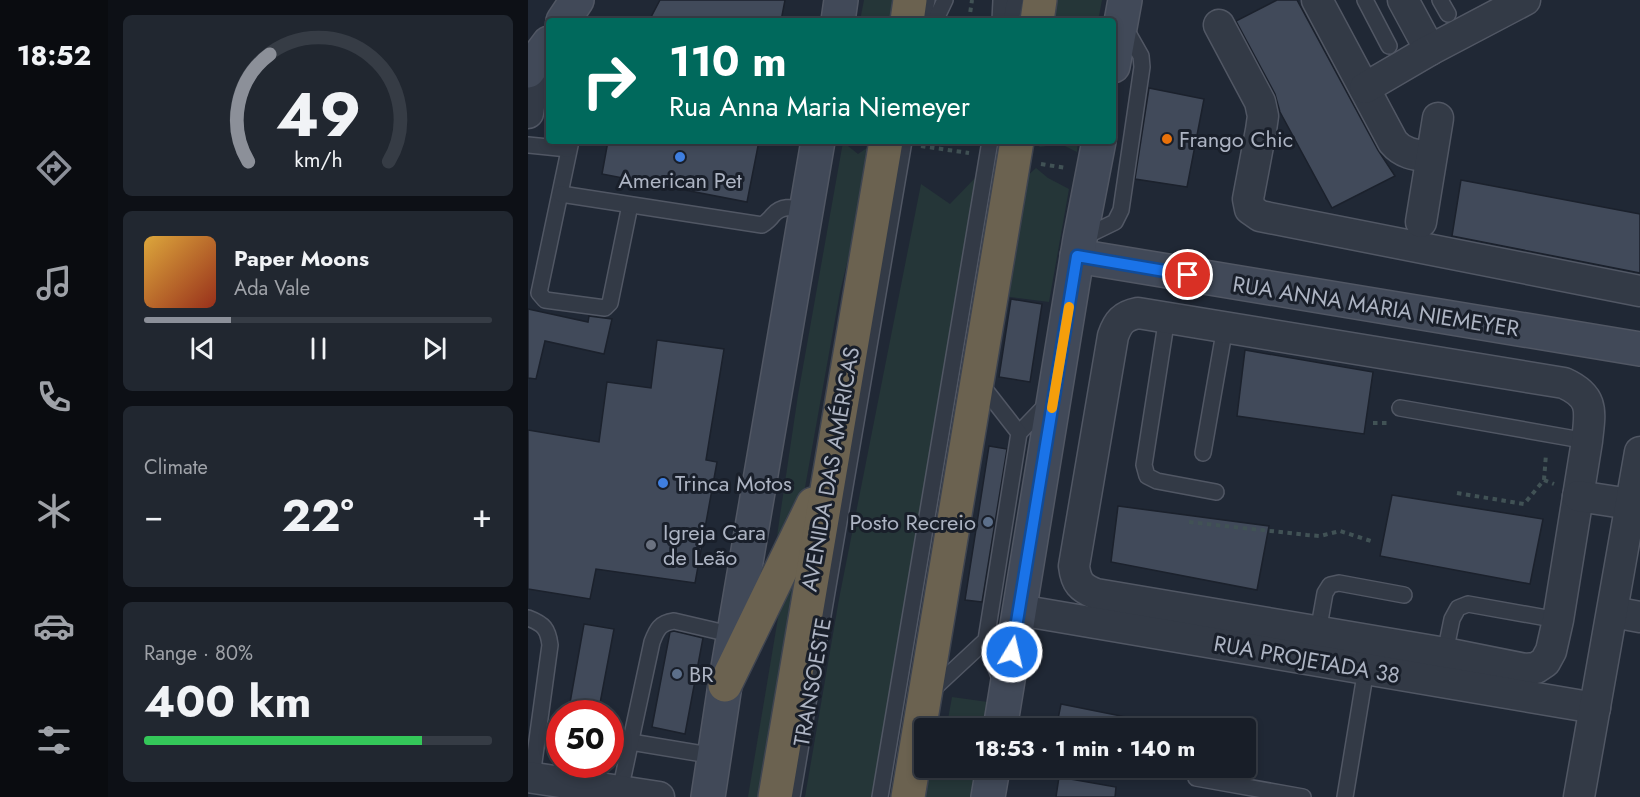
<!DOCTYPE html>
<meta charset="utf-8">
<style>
:root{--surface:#181e28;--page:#212730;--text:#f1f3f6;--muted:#9fa2a8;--line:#363c45;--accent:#8c9099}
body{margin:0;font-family:Jost,sans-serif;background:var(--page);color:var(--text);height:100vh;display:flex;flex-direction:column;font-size:22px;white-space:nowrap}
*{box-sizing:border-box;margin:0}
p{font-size:20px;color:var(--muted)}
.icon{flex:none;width:33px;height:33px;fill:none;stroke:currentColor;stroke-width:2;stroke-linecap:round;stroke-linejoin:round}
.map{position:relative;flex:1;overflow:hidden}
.details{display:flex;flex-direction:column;gap:15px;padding:15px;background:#0d1016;width:420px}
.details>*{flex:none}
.hud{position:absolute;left:18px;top:18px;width:570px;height:126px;border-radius:6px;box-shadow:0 3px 9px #0003,0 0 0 2px var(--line);background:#00695c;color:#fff;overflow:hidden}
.speed{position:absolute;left:18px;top:700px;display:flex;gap:12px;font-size:30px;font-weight:700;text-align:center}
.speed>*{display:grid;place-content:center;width:78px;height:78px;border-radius:50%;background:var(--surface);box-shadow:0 3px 9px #0003,0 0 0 2px var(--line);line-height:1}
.speed .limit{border:9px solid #d22;background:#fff;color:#111}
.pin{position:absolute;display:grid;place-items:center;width:51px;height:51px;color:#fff;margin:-26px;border:3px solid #fff;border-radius:50%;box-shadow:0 2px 6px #0007}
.me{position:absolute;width:66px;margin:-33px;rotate:9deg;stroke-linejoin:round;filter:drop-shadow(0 0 4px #0008)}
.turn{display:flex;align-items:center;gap:21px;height:126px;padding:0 24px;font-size:27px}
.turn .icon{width:78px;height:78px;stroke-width:2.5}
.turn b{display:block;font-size:42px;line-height:51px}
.big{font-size:45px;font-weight:700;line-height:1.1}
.details .tile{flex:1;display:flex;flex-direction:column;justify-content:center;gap:9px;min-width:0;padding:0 21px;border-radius:9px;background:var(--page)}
.details .dial{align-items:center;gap:0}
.dial svg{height:156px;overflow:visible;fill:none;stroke:var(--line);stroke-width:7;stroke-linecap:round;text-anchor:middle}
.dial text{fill:var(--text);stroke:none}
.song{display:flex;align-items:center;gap:18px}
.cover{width:72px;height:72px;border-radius:9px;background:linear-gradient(135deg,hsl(40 70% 55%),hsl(10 70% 35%))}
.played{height:6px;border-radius:3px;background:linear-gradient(90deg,var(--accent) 25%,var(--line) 25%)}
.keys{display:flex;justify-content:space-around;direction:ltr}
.heat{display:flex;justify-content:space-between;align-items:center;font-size:33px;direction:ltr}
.charge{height:9px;border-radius:4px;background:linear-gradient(90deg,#34c759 80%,var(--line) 0)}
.trip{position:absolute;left:386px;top:718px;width:342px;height:60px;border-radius:6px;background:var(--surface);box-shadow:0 3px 9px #0003,0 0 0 2px var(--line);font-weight:700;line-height:60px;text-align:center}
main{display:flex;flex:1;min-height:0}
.tab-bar{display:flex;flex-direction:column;width:108px;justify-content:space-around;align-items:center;background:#0a0c10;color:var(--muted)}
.tab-bar .icon{width:42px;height:42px}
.tab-bar .current{color:var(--accent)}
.tab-bar b{font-size:27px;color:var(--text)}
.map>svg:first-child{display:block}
.green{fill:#253638}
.building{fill:#414a5a;stroke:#1b212c;stroke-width:1.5}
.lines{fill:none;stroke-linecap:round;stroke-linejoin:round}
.lane-casing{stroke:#515764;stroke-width:18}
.street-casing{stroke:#515764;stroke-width:33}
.secondary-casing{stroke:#515764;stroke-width:36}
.highway-casing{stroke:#3e4450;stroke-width:36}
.path{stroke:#415255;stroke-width:4;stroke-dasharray:4.5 4.5;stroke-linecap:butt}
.lane{stroke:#333a46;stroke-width:15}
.street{stroke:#333a46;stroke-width:30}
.secondary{stroke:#414958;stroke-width:33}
.highway{stroke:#6b6250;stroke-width:33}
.route-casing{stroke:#114b97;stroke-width:15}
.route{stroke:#1a73e8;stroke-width:10}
.slow{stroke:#f59e0b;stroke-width:10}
.food-dot{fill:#e8710a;stroke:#191f2a;stroke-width:2}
.shop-dot{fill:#3f7fe0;stroke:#191f2a;stroke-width:2}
.service-dot{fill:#5c6f8a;stroke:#191f2a;stroke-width:2}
.worship-dot{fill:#6b7280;stroke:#191f2a;stroke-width:2}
.labels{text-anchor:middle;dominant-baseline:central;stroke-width:6;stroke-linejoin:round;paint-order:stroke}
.poi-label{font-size:22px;fill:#adb4c3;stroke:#191f2a;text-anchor:start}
.street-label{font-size:22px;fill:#adb4c3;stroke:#191f2a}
</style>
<main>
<nav class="tab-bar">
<b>18:52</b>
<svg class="icon current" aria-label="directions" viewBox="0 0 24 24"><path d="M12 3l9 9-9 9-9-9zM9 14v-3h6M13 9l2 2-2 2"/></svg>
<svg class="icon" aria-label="music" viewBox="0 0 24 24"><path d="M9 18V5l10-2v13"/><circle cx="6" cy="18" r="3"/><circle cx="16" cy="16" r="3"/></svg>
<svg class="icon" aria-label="phone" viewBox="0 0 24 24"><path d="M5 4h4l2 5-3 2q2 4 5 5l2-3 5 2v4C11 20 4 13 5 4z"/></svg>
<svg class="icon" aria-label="climate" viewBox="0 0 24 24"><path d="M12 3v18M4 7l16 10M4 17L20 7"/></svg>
<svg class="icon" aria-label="car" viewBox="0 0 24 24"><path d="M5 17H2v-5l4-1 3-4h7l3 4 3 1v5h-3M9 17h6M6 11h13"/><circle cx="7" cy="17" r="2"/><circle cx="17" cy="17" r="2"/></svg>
<svg class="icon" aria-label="filters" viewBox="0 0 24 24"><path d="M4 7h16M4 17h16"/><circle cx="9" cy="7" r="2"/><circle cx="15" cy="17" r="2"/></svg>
</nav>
<section class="details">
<div class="tile dial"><svg viewBox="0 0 100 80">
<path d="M14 69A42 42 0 1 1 86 69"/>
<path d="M14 69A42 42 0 0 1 25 14" stroke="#8c9099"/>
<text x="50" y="56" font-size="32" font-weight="700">49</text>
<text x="50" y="72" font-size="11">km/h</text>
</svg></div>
<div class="tile">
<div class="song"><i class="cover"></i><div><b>Paper Moons</b><p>Ada Vale</p></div></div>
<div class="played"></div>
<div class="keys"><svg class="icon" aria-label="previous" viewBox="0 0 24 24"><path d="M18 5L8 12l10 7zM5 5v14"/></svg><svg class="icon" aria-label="pause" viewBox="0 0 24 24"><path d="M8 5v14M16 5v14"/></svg><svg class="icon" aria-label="next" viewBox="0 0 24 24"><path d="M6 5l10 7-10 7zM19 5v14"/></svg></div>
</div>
<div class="tile"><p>Climate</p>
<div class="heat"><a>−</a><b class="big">22°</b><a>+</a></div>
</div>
<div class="tile"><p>Range · 80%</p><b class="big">400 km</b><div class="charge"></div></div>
</section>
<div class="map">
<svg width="1112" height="797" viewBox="0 0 1112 797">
<rect width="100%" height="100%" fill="#202835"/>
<g class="green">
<polygon points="336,0 371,0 367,21 332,21"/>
<polygon points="527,0 574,0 570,21 523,21"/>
<polygon points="506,141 550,141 549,152 533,144 512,147"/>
<polygon points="315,142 330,154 348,142 312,292 276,493 249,536 270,395"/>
<polygon points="508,168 520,178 541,189 521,302 475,296 497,178"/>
<polygon points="451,174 347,797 277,797 311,599 393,184 422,204"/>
<polygon points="279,535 235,797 220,797 256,582"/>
<polygon points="424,697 460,702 455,729 415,729 420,719"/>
<polygon points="398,768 448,768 443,797 393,797"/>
</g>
<g class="building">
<polygon points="132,0 257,0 253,21 121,21"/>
<polygon points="749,0 769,0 850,150 867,176 804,208 752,112 747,94 708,21"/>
<polygon points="621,88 676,99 659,187 607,179"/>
<polygon points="80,141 231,141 219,202 74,174"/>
<polygon points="933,180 1112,214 1112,273 924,236"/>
<polygon points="483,299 514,304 502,382 471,377"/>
<polygon points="0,309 60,322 61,316 84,319 76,354 17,341 8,379 0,378"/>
<polygon points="129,340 196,349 178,460 189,462 167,583 68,569 62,599 0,589 0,430 71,442 79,382 123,388"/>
<polygon points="717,350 845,372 836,434 709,416"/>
<polygon points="461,446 479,449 454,602 437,600"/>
<polygon points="864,495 1015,519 1002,584 852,556"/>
<polygon points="590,506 741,526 729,590 583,562"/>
<polygon points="56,624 86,629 70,714 40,714"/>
<polygon points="146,631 175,638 157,734 124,727 142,632"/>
<polygon points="533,704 613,720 612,729 528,729"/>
<polygon points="531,777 588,787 587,797 528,797"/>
</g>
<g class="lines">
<defs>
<g id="lane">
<polyline points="837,0 861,46"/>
<polyline points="912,0 920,14"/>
<polyline points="395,21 399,0"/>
<polyline points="407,21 417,0"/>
<polyline points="472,21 473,0"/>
<polyline points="483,21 487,0"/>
<polyline points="43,141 11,293 17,300 77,308 82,303 102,205"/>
<polyline points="0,145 40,149"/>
<path d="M33 194 234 225C239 222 242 219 245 215 255 204 266 208 278 210"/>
<polyline points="554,238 587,222 593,210 614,67 613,56 596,26"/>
<polyline points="639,317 616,465 619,476 629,481 688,492"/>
<polyline points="872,408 1059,441"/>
<polyline points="491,433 520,403"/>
<polyline points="675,453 697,327"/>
<path d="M0 618C16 624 20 629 22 645L4 777"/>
<polyline points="790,632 797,593 802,585 811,583 876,595"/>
<polyline points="458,640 473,682"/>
<polyline points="917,653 924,619 930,608 940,604 1030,620"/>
<polyline points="401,693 458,640 491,433 452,383"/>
<polyline points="103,742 187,756"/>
<polyline points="668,778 775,797"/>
<path d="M92 791 124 642C129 629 132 623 146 621L206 635"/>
<polyline points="264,797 376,141"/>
<polyline points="352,797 462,141"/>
<polyline points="817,797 838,669"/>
</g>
<g id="street">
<path d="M789 0 865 142C875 154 887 155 903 157"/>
<polyline points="875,0 902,50"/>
<polyline points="691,25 732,102 735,116 733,130 720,199 722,209 732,216 1112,291"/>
<polyline points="837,88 902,50 997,0"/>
<polyline points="0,113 8,62"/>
<polyline points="893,222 910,118"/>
<path d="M610 313 1036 383C1067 397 1062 412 1059 441L1030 620 1023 651 1017 662 1008 668 997 669 917 653 568 594C553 588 548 583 546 566L585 336C590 322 595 316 610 313Z"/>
<polyline points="1050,496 1102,504"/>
<polyline points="491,610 1067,708"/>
<polyline points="1085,612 1112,617"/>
<polyline points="0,777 131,797"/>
<polyline points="1051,797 1112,452"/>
</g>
<g id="secondary">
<polyline points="35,21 49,0"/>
<polyline points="310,21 313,0"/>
<polyline points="585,66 597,0"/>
<polyline points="0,71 21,43"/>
<polyline points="549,256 1112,349"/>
<polyline points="472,729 552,239 571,141"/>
<polyline points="180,797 197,685 290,141"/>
<polyline points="460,797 465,768"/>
</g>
<g id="highway">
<polyline points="379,21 382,0"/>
<polyline points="509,21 512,0"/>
<polyline points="197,685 285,504"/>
<polyline points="247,797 358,141"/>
<polyline points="380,797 489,141"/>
</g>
</defs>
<use href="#lane" class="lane-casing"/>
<use href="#street" class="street-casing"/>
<use href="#secondary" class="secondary-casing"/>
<use href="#highway" class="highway-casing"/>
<g class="path">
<polyline points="441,21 444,0"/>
<polyline points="393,146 441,153"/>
<polyline points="513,164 538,168"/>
<polyline points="845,423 859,423"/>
<polyline points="1016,480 1018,454"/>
<polyline points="929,493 996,504 1016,480 1026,484"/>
<polyline points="661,522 779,535 792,536 812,531 846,542"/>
</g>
<use href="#lane" class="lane"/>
<use href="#street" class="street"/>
<use href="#secondary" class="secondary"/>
<use href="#highway" class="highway"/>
</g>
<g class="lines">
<defs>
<polyline id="route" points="484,652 549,256 660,275"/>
</defs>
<use href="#route" class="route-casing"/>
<use href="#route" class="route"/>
<polyline class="slow" points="524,408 541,307"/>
</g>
<circle class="food-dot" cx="639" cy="139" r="6"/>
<g class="shop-dot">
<circle cx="152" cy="157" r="6"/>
<circle cx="135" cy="483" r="6"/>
</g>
<g class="service-dot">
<circle cx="460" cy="522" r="6"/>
<circle cx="149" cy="674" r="6"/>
</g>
<circle class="worship-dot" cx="123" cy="545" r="6"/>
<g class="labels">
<g class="poi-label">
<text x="651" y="139">Frango Chic</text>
<text x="152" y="180" text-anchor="middle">American Pet</text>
<text x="147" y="483">Trinca Motos</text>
<text x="448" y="522" text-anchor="end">Posto Recreio</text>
<text x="135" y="532">Igreja Cara<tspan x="135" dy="25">de Leão</tspan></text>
<text x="161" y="674">BR</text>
</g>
<g class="street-label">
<text transform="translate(848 306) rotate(9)">RUA ANNA MARIA NIEMEYER</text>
<text transform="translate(302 469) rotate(-80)">AVENIDA DAS AMÉRICAS</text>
<text transform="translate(779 659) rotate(10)">RUA PROJETADA 38</text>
<text transform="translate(284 682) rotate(-80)">TRANSOESTE</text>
</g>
</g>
</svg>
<div class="speed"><div class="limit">50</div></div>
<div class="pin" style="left:660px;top:275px;background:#d93025"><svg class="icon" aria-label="arrive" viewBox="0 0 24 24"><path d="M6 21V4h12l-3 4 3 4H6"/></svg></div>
<svg class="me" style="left:484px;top:652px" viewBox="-20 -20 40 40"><circle r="17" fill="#1a73e8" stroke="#fff" stroke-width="3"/><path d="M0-11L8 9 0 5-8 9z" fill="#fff"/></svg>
<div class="trip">18:53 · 1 min · 140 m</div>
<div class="hud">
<div class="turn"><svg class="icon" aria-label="right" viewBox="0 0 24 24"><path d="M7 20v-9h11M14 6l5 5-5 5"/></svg><div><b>110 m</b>Rua Anna Maria Niemeyer</div></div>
</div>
</div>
</main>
